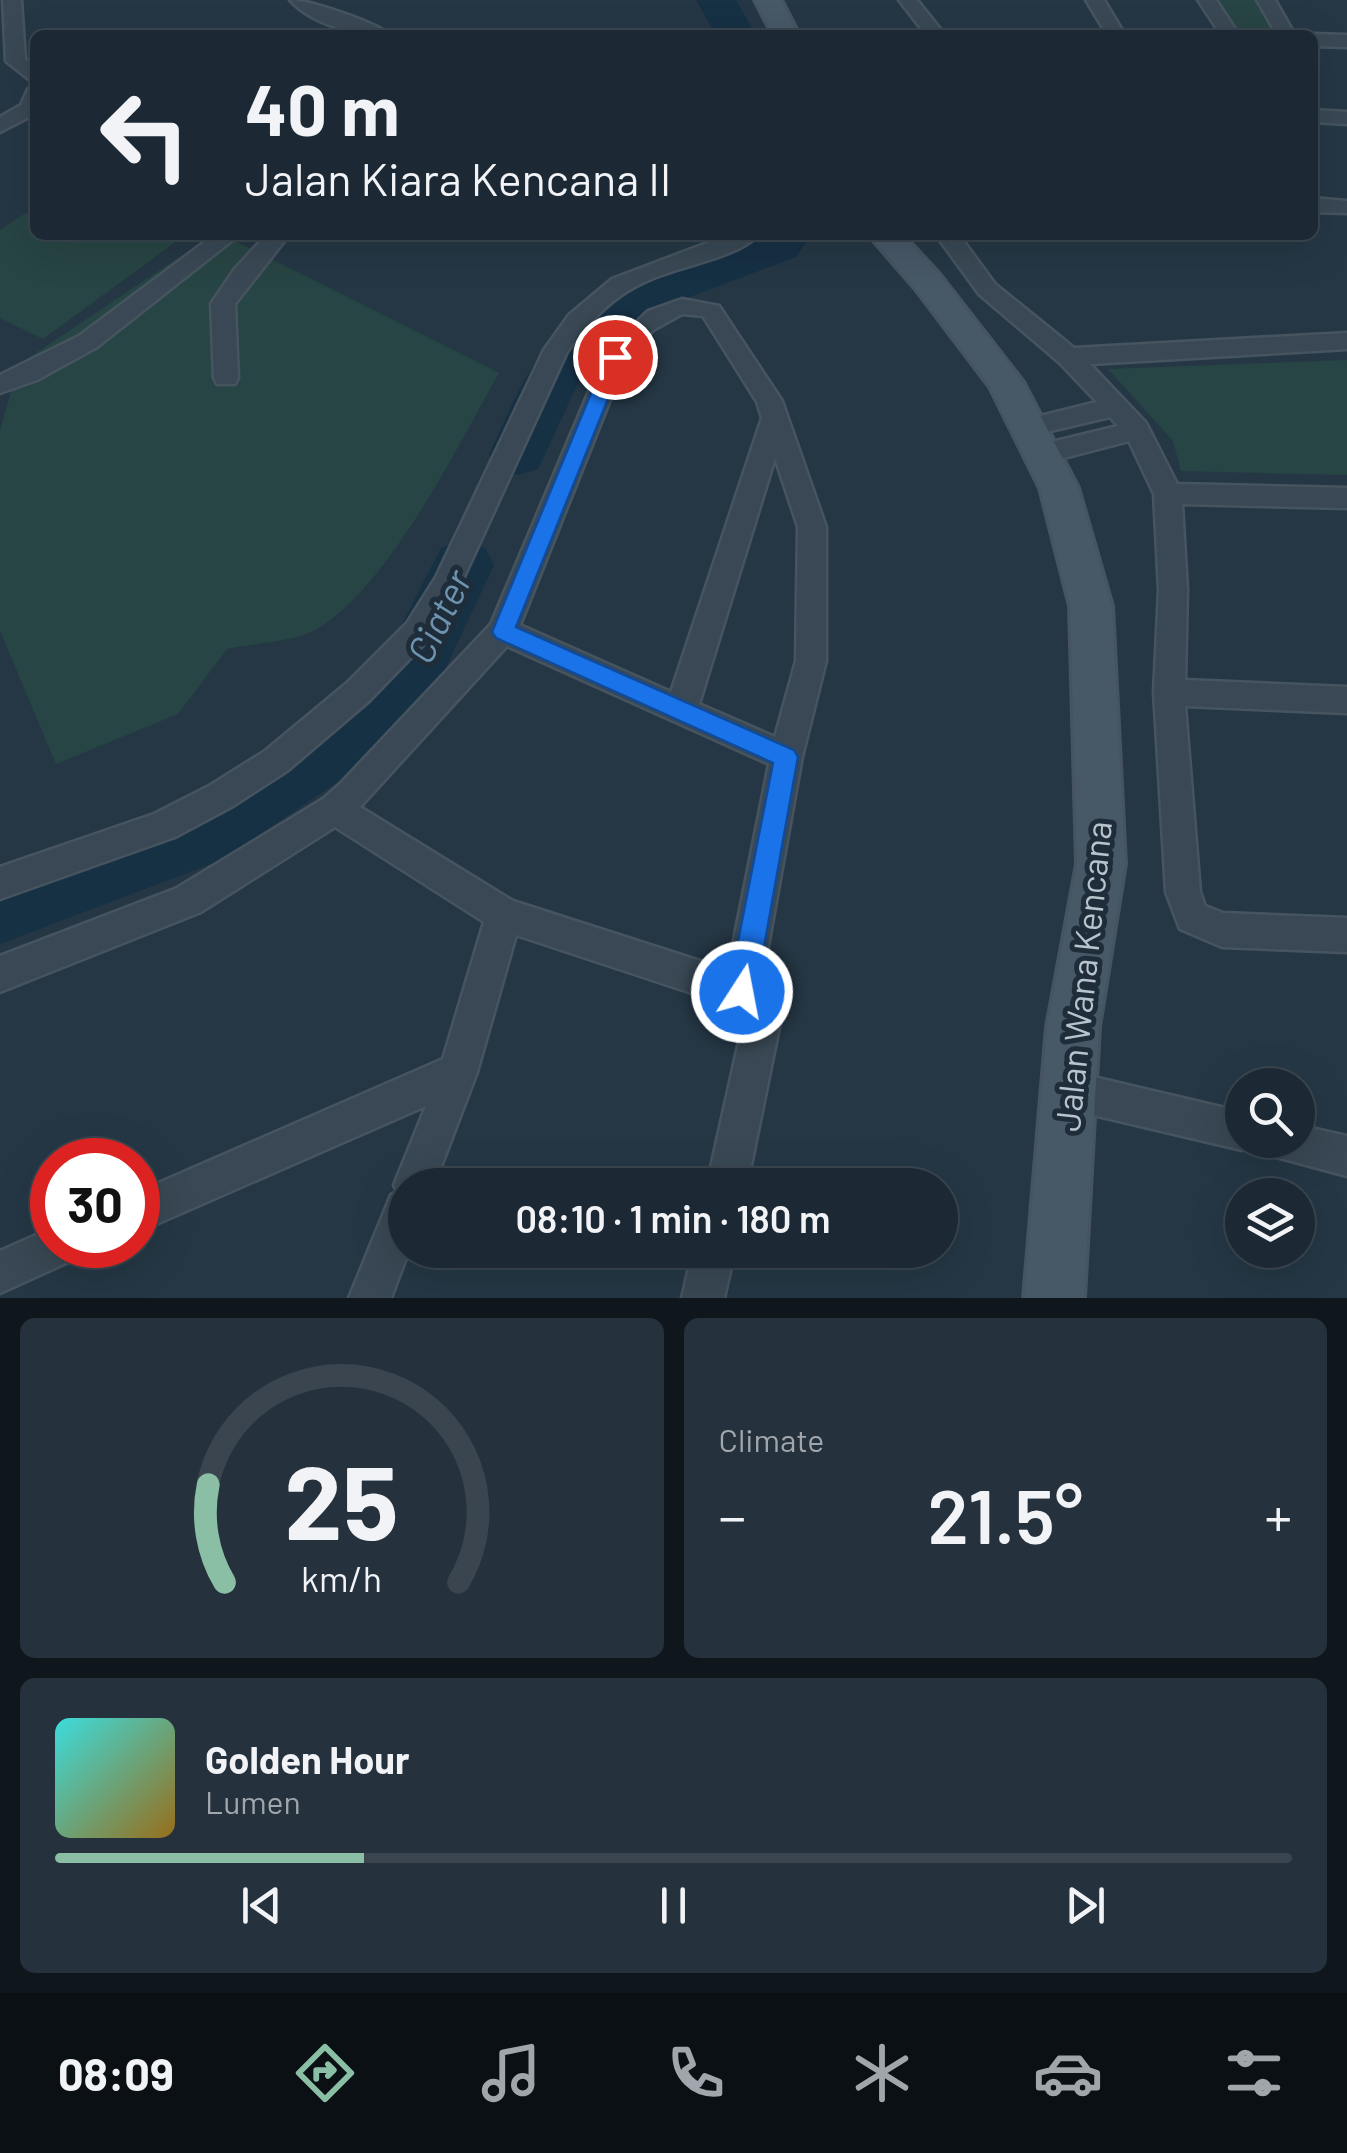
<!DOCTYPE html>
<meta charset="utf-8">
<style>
:root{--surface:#1c2934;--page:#25313c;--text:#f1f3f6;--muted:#a0a6ac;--line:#3a454f;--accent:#8abfa5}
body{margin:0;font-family:Barlow,sans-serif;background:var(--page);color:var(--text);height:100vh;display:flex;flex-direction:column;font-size:38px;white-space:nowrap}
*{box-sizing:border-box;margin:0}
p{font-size:32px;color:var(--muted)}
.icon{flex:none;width:55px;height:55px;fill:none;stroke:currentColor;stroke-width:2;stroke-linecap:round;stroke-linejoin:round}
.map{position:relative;height:1298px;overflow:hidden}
.details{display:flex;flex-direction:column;gap:20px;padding:20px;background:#0f171d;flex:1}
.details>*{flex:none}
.banner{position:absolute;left:30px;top:30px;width:1288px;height:210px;border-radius:15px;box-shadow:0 10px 40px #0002,0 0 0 2px var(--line);background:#1c2934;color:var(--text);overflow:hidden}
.controls{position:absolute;left:1225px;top:1068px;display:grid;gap:20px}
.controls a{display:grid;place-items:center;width:90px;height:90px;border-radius:50%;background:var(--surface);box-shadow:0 10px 40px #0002,0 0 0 2px var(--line);font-size:50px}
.speed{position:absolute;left:30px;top:1138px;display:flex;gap:20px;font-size:50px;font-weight:700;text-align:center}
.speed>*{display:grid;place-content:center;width:130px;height:130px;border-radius:50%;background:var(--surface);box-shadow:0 10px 40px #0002,0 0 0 2px var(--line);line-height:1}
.speed .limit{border:15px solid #d22;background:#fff;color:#111}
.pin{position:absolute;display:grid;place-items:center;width:85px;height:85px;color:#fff;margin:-42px;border:5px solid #fff;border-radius:50%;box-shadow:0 2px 10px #0007}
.me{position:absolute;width:110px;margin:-55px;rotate:11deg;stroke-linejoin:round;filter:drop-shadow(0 0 8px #0008)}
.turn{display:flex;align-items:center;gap:35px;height:210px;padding:0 50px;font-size:45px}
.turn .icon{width:130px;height:130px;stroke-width:2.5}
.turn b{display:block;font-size:70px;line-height:85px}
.big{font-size:75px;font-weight:600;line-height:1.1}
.details .card{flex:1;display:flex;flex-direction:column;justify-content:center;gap:15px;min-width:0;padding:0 35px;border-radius:15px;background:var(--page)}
.details .dial{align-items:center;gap:0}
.dial svg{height:260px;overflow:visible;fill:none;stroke:var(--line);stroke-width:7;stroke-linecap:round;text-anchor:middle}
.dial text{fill:var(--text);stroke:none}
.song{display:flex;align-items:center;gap:30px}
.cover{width:120px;height:120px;border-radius:15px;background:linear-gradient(135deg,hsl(180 70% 55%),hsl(40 70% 35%))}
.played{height:10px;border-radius:5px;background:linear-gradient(90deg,var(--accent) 25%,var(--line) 25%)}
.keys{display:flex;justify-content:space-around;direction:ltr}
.heat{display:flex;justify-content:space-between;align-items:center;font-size:55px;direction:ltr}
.details .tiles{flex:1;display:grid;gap:20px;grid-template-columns:1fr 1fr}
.card:last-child{grid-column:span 2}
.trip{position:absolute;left:388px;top:1168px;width:570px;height:100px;border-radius:50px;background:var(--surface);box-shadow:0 10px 40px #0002,0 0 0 2px var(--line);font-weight:600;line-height:100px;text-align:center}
.menu{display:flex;height:160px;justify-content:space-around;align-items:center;background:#0b1015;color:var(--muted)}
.menu .icon{width:70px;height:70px}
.menu .selected{color:var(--accent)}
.menu b{font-size:45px;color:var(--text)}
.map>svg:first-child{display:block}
.green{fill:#274544}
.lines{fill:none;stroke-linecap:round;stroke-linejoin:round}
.river{fill:#163044;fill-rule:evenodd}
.street-casing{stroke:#465460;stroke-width:5}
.secondary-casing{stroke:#465460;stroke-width:6}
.street{fill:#394854;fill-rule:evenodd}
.secondary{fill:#475867;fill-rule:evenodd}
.route{fill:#1a73e8;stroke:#114b97;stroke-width:2.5}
.labels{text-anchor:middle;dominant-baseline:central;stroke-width:10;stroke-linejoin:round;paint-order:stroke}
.street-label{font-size:35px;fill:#b7c3cd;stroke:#1e2d39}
.water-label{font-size:38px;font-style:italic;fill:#6d93af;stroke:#1e2d39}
</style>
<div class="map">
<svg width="1347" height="1298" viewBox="0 0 1347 1298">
<rect width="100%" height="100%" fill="#253745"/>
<g class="green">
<polygon points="1218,0 1258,0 1273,33 1236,30"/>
<polygon points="35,207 35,235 185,235 43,339 0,318 0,230"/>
<path d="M212 235H223L499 373C457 447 390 585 317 629 298 641 251 644 227 649L178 714 56 764 0 631V431L18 365Z"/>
<polygon points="1347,360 1347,475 1181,471 1173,441 1108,369"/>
</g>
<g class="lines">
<g class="river">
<polygon points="696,0 736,0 756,35 716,35"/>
<path d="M762 235H811L796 257 679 301 627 331 579 381 538 469 518 475 498 469 489 454C506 420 519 383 543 353 598 283 683 265 762 235Z"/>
<polygon points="463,541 485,548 494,565 417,729 221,860 0,944 0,872 172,812 369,689 441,548"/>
</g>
<defs>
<g id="street">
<polygon points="3,0 21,0 25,59 35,68 35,84 6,61"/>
<path d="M290 0C309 0 375 22 390 35 356 35 314 26 290 0Z"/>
<polygon points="899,0 917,0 945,35 926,35"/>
<polygon points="1086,0 1104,0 1125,35 1107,35"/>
<polygon points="1198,0 1216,0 1239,35 1221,35"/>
<polygon points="1257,0 1275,0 1295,35 1277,35"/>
<polygon points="1312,34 1347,35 1347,47 1312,46"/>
<polygon points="35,87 35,114 0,132 0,117 21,105 28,89"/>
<polygon points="1312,110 1347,112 1347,124 1312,122"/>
<polygon points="1312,198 1347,201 1347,213 1312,212"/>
<polygon points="214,235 239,235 97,347 37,380 0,393 0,375 79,336"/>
<polygon points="266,235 289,235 235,304 238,378 235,384 217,384 214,378 211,304 234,270"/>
<path d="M728 235H758C737 258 679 266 649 280 613 295 590 321 567 352L458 590 427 641 369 701 287 771 233 806 175 837 0 899V867L154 814 209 786 265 751 347 683 407 623 436 577 544 350 569 315 612 279Z"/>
<polygon points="936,235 959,235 995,284 1074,348 1347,333 1347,349 1090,364 1146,423 1177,484 1347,488 1347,508 1182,504 1187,590 1185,680 1347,687 1347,713 1185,706 1200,892 1205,906 1223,913 1347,918 1347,952 1222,947 1180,929 1166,892 1154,692 1159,590 1154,494 1129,441 1044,463 1035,460 1031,453 1035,446 1118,426 1110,417 1029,436 1020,433 1016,427 1020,421 1097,402 1060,363 979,294"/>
<path d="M682 299 719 306 782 401 826 527V661L802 757 761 985 777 1000 782 1013 747 1185H707L744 1019 731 1006 516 935 477 1072 434 1185H405V1250H409L391 1298H349L391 1195 397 1192 394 1185 426 1106 138 1232V1192L443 1059 484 922 335 827 201 912 0 992V956L177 888 323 799 341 783 491 624 606 351 648 311ZM682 314 703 316 757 402 762 418 671 692 520 625 626 360 653 330ZM775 458 798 527 796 661 775 737 699 704ZM507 646 769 764 728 970 513 901 360 807Z"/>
<polygon points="1068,1071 1242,1112 1242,1140 1258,1140 1242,1150 1068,1109 1055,1103 1049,1090 1055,1077"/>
<polygon points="1298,1125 1347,1136 1347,1176 1265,1154 1259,1140 1298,1140"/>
<polygon points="52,1228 52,1245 82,1245 75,1259 0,1293 0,1251"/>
<polygon points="693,1250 735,1250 724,1298 682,1298"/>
</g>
<g id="secondary">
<polygon points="755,0 781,0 799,35 773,35"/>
<polygon points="869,235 903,235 939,274 1023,382 1078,488 1112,606 1125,864 1099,1027 1084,1298 1024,1298 1047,1027 1077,864 1070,606 1040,488 990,387 915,288"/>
</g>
</defs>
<use href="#street" class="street-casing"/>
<use href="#secondary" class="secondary-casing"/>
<use href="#street" class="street"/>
<use href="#secondary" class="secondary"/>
</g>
<polygon class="route" points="615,350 625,357 516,627 794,750 798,757 756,992 751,1002 742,1006 732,1002 728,992 773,763 496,638 492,632 606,357"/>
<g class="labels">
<g class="street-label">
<text transform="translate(1082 976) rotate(-84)">Jalan Wana Kencana</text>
</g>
<g class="water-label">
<text transform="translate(438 616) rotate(-64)">Ciater</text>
</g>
</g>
</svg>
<div class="controls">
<a><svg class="icon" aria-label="search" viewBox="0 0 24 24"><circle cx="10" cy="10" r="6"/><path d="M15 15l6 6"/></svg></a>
<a><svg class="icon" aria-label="layers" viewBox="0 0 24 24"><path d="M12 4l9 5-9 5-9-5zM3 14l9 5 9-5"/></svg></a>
</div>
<div class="speed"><div class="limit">30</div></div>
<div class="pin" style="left:615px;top:357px;background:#d93025"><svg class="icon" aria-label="arrive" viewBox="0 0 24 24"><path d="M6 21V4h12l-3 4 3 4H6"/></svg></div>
<svg class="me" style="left:742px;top:992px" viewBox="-20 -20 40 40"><circle r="17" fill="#1a73e8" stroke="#fff" stroke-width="3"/><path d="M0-11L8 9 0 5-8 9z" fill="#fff"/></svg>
<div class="trip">08:10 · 1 min · 180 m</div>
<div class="banner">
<div class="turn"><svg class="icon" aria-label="left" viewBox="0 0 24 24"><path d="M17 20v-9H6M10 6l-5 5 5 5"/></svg><div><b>40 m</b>Jalan Kiara Kencana II</div></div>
</div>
</div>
<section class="details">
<div class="tiles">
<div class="card dial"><svg viewBox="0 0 100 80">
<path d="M14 69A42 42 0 1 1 86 69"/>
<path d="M14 69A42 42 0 0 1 9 39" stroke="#8abfa5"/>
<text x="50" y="56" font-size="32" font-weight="700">25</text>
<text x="50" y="72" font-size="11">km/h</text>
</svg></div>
<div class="card"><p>Climate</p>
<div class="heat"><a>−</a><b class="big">21.5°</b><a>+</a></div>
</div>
<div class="card">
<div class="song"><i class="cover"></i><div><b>Golden Hour</b><p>Lumen</p></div></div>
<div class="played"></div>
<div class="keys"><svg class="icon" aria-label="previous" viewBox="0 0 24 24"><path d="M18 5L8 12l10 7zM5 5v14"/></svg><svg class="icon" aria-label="pause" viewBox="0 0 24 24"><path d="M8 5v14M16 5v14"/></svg><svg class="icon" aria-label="next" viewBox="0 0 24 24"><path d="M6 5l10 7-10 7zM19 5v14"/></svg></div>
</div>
</div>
</section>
<nav class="menu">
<b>08:09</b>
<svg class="icon selected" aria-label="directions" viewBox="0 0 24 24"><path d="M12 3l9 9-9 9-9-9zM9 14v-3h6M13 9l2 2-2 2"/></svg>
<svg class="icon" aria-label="music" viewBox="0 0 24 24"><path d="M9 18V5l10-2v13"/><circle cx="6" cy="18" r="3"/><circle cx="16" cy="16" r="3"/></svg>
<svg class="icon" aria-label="phone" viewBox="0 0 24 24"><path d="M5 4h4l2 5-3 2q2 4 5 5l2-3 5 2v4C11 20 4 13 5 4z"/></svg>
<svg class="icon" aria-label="climate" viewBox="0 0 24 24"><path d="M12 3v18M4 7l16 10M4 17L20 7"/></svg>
<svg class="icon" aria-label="car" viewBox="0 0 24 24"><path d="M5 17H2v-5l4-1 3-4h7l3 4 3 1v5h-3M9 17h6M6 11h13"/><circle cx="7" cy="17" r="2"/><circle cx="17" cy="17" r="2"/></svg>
<svg class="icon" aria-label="filters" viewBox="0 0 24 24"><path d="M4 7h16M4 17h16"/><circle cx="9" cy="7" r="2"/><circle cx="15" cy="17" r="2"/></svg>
</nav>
